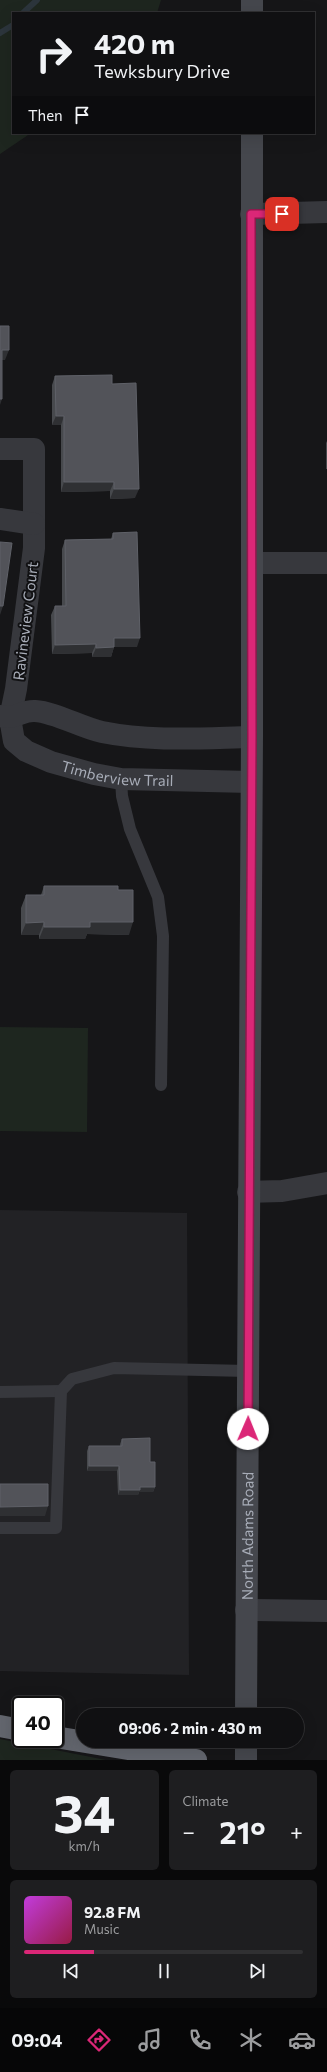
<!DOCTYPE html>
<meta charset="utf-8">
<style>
:root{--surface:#101012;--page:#1e1e20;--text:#f1f3f6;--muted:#9c9d9f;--line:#303032;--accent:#db2777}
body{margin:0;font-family:Commissioner,sans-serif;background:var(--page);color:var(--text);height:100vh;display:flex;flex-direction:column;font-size:15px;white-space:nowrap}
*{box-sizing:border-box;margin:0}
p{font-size:13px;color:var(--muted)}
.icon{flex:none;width:22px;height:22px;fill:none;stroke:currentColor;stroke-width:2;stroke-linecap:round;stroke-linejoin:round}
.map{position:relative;height:1760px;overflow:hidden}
.drawer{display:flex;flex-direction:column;gap:10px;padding:10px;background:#09090a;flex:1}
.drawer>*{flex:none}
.hud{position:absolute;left:12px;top:12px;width:303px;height:122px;border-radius:0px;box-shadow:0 4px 16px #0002,0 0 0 1px var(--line);background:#101012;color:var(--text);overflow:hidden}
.speed{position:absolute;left:12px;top:1696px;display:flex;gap:8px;font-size:20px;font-weight:700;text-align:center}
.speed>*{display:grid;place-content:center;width:52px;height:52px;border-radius:50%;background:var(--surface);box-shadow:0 4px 16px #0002,0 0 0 1px var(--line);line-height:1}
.speed .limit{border:2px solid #111;border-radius:6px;background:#fff;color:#111}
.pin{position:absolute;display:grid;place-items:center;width:34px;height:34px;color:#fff;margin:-17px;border-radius:8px;box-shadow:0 2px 6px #0006}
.me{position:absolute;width:44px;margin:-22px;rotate:1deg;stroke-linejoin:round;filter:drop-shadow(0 0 3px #0008)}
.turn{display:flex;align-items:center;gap:14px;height:84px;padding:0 16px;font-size:18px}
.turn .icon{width:52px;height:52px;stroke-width:2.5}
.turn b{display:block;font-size:28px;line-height:34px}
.then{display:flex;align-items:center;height:38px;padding:0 16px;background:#0003;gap:8px;font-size:15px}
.big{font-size:30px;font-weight:700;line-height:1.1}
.drawer .tile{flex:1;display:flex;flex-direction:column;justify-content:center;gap:6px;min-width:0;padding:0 14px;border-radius:6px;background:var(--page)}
.drawer .dial{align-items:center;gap:0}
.dial b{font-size:52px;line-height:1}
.song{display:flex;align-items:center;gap:12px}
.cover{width:48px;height:48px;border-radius:6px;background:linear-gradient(135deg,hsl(290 70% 55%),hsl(340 70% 35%))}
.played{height:4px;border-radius:2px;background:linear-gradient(90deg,var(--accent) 25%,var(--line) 25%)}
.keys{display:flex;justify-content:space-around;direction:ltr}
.heat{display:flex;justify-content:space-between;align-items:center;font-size:22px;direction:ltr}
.drawer .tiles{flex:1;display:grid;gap:10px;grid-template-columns:1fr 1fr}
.tile:last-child{grid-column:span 2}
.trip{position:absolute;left:76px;top:1708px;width:228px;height:40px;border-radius:20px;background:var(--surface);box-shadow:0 4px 16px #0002,0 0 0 1px var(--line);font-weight:700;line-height:40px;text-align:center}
.dock{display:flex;height:64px;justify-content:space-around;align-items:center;background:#060607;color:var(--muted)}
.dock .icon{width:28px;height:28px}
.dock .active{color:var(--accent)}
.dock b{font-size:18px;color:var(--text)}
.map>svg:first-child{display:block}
.built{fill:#222225}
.green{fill:#1e261f}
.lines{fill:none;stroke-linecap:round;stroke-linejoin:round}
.stream{stroke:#2c353c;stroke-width:6}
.lane{stroke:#37383d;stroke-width:12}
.street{stroke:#37383d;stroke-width:22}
.secondary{stroke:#45474d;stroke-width:22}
.highway{stroke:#63666e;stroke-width:22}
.wall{fill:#47494d}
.shaded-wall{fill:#2f3033}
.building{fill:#525359;stroke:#5f6168}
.route-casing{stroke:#8e194d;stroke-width:10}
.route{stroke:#db2777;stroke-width:7}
.labels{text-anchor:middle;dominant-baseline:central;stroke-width:4;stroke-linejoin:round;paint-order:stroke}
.street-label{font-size:15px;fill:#a8adb8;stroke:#111113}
</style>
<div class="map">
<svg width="327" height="1760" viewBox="0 0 327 1760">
<rect width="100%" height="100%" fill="#161618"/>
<polygon class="built" points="0,1210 187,1213 189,1675 0,1671"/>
<g class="green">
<polygon points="0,0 161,0 157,13 13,13 13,133 31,133 0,154"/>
<polygon points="0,1027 88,1028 87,1132 0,1131"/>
<polygon points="0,1739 106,1760 0,1760"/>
</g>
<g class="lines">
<g class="stream">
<polyline points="23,13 37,0"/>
<polyline points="0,33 13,25"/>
</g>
<g class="lane">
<polyline points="121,779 122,796 130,829 158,897 163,936 161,1085"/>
<polyline points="0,1392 61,1391"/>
<polyline points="0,1528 56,1528 61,1391 72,1379 114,1368 248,1371"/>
</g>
<g class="street">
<polyline points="251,214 327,212"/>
<path id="s1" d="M0 449H34V548L16 689 10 718 14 741 26 751 51 762 94 774 121 779 251 782"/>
<polyline points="0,519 34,524"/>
<polyline points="252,563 327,563"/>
<path d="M0 716C16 720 21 710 35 711 55 712 82 728 102 732 151 742 203 738 252 737"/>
<polyline points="248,1192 282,1191 327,1183"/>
<polyline points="246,1610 327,1611"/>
</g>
<g class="secondary">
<polyline points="252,13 252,0"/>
<path id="s2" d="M246 1715 252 737V133"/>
<polyline points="246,1741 246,1760"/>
</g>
<g class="highway">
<polyline points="0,1726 21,1730"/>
<polyline points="55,1737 196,1760"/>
</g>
</g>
<g class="wall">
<polygon points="55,376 112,384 135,498 110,499 110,491 61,492 61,425 52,425 52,385"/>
<polygon points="327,441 327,469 326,469 326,443"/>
<polygon points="113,533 137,647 114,647 111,657 92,657 92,653 52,654 51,615 55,606 62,606 62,549 65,540 111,539"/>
<polygon points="44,886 118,890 129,935 87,934 85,939 39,939 39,935 21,935 21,908 26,895 41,895"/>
<polygon points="122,1439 150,1462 155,1487 153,1492 139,1492 138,1495 118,1495 117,1471 87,1471 87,1451 89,1446 120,1446 120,1444"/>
</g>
<g class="shaded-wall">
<polygon points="2,350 9,350 5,360 0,360"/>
<polygon points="0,399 2,399 0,405"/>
<polygon points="56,416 64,416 61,425 52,425"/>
<polygon points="64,482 114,482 110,491 61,492"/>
<polygon points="114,489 139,489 135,498 110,499"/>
<polygon points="0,606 3,606 0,615"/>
<polygon points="114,638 140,638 137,647 111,647"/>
<polygon points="96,644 92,653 52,654 55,645"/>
<polygon points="114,647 111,657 92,657 96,648"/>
<polygon points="44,922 39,935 21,935 26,923"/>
<polygon points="90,922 133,922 129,935 87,934 85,939 39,939 44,927"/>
<polygon points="89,1466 119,1466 117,1471 87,1471"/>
<polygon points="140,1487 155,1487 153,1492 139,1492 138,1495 118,1495 120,1490"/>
<polygon points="48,1506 45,1516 0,1516 0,1507"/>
</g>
<g class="building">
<polygon points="0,326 9,326 9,350 2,350 2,399 0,399"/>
<polygon points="112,375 112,384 136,383 139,489 114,489 114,482 64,482 64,416 56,416 55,376"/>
<polygon points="137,532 140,638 114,638 114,647 96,648 96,644 55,645 55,606 66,606 65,540 113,539 113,533"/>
<polygon points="0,542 12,543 3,606 0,606"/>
<polygon points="44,886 118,886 118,890 133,890 133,922 90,922 90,927 44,927 44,922 26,923 26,895 44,895"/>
<polygon points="150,1438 150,1462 155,1462 155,1487 140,1487 140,1490 120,1490 119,1466 89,1466 89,1446 122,1446 122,1439"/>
<polygon points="0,1484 48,1484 48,1506 0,1507"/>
</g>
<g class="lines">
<defs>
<polyline id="route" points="248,1429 252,737 251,214 282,214"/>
</defs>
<use href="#route" class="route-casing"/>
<use href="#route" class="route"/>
</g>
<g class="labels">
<g class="street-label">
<text transform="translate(25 621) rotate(-83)">Ravineview Court</text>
<text stroke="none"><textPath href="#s1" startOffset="439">Timberview Trail</textPath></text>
<text stroke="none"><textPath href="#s2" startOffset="179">North Adams Road</textPath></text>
</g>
</g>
</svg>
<div class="speed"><div class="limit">40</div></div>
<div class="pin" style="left:282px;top:214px;background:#d93025"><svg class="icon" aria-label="arrive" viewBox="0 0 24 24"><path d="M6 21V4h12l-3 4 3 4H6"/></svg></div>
<svg class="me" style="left:248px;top:1429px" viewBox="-20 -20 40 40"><circle r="19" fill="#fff"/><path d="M0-13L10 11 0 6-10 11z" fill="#db2777"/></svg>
<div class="trip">09:06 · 2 min · 430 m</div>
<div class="hud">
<div class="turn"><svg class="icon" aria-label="right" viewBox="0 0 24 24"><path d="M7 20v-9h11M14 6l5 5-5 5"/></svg><div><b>420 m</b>Tewksbury Drive</div></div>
<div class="then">Then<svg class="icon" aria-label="arrive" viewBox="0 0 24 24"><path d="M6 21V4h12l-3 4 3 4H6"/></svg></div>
</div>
</div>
<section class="drawer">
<div class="tiles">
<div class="tile dial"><b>34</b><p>km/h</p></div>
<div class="tile"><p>Climate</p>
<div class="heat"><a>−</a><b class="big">21°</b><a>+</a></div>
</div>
<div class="tile">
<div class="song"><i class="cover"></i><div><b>92.8 FM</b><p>Music</p></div></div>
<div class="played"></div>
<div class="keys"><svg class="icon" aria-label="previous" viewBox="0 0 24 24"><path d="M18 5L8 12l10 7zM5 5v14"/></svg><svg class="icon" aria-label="pause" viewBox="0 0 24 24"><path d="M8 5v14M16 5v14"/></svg><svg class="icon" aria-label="next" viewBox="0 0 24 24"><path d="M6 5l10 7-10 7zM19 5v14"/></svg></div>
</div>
</div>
</section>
<nav class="dock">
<b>09:04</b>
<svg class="icon active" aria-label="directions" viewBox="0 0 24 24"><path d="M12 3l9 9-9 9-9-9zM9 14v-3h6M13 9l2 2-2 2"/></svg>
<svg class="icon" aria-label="music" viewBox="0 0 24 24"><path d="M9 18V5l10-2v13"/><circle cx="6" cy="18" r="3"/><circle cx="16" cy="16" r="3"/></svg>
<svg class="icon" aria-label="phone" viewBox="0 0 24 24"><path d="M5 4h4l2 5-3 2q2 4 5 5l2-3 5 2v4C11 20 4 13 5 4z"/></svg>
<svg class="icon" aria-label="climate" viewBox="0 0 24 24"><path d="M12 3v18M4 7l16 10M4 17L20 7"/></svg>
<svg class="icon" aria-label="car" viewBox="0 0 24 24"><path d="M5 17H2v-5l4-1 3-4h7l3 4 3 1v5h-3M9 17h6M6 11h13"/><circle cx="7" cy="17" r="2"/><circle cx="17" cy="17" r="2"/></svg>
</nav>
